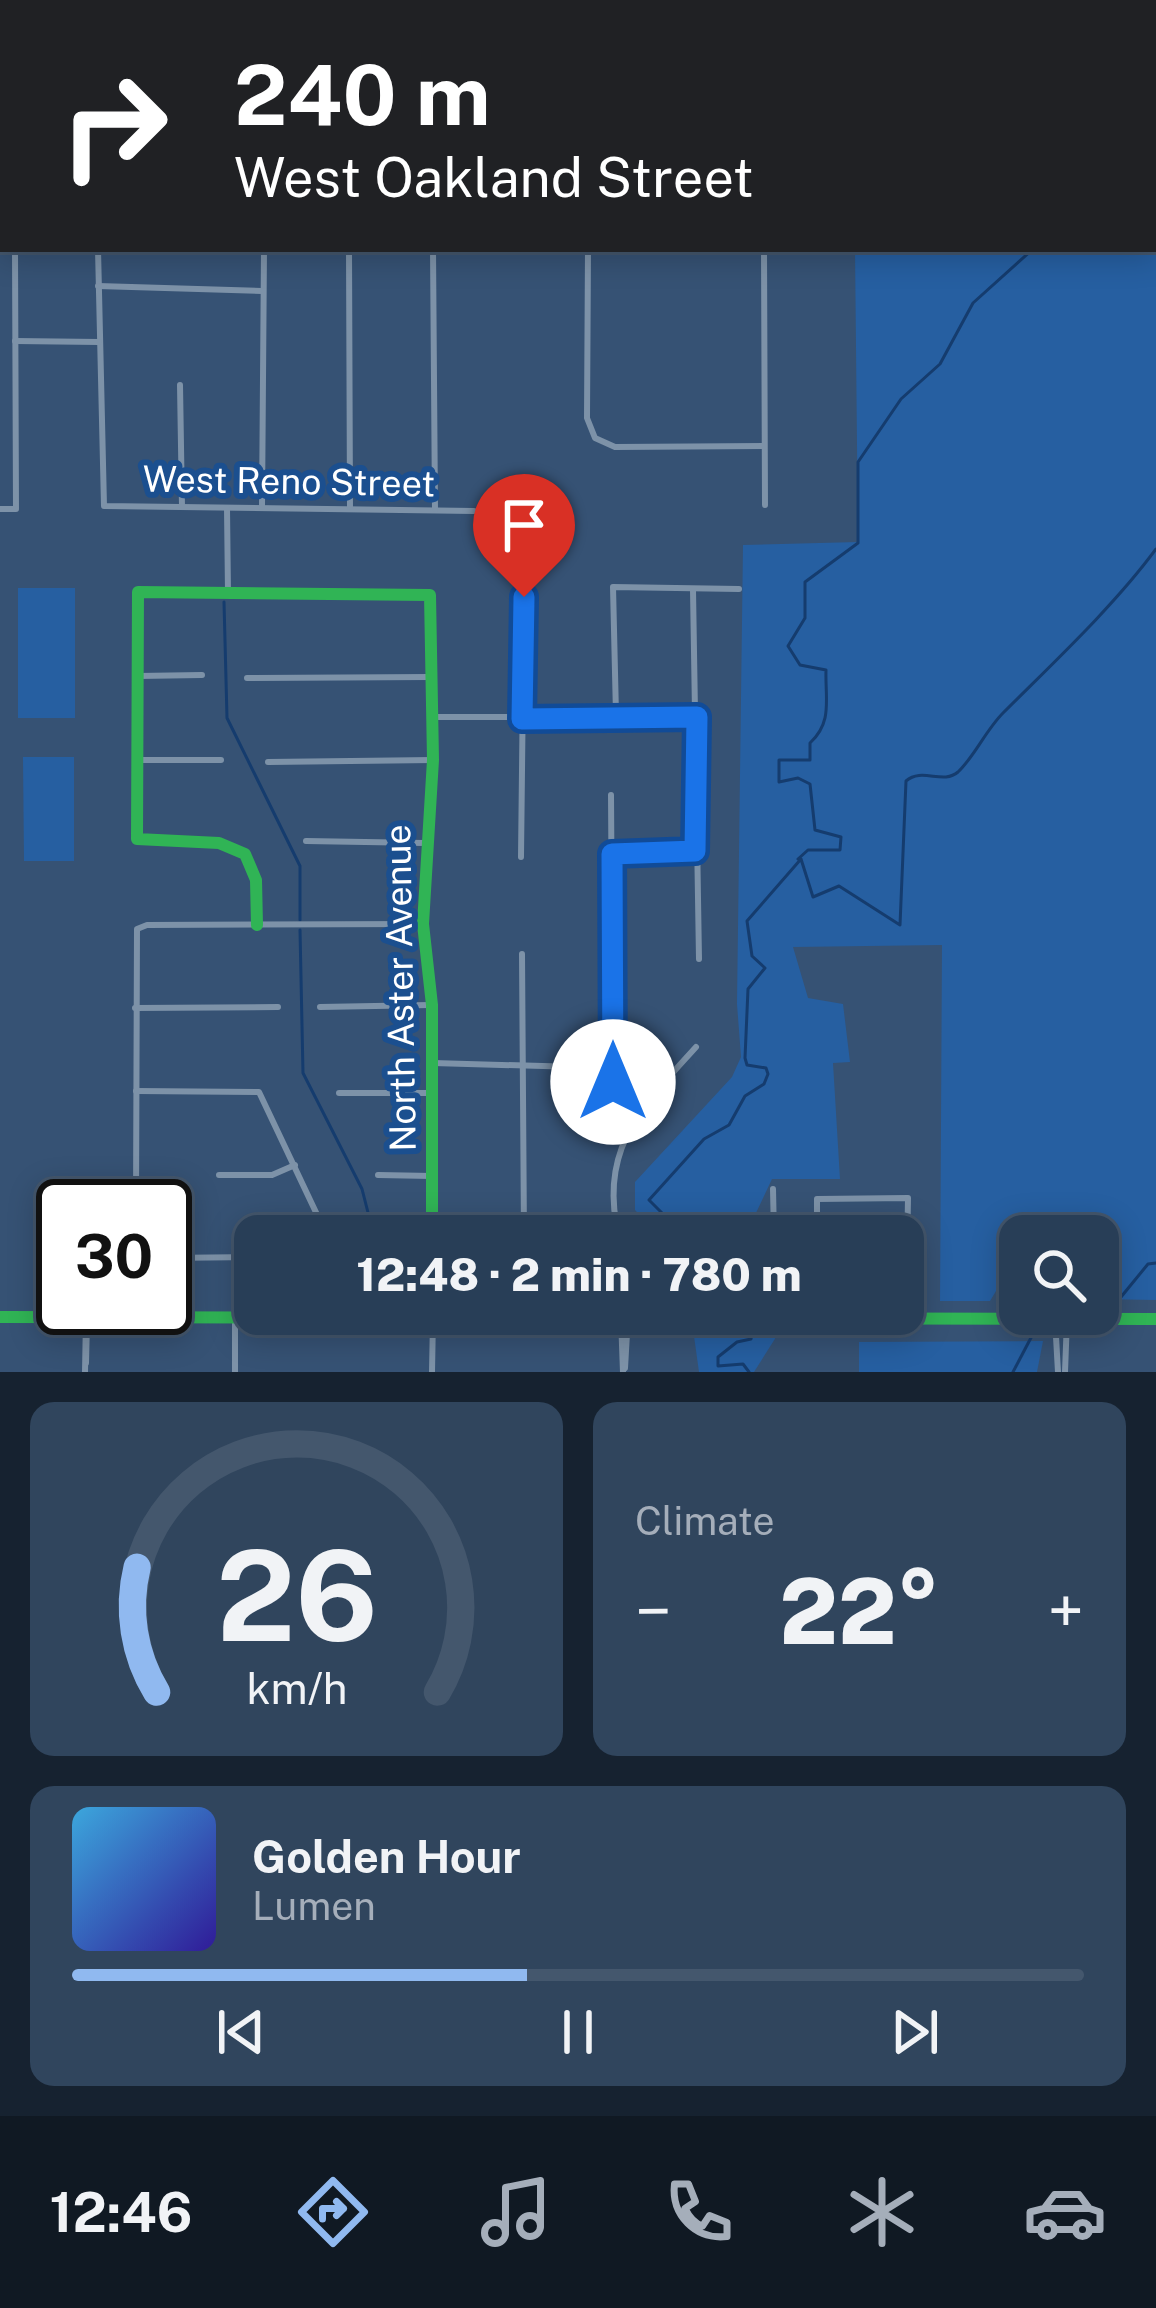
<!DOCTYPE html>
<meta charset="utf-8">
<style>
:root{--surface:#283e57;--page:#30455d;--text:#f1f3f6;--muted:#a5aeba;--line:#44576d;--accent:#90b9f0}
body{margin:0;font-family:"Public Sans",sans-serif;background:var(--page);color:var(--text);height:100vh;display:flex;flex-direction:column;font-size:45px;white-space:nowrap}
*{box-sizing:border-box;margin:0}
p{font-size:39px;color:var(--muted)}
.icon{flex:none;width:66px;height:66px;fill:none;stroke:currentColor;stroke-width:2;stroke-linecap:round;stroke-linejoin:round}
.map{position:relative;height:1372px;overflow:hidden}
.sheet{display:flex;flex-direction:column;gap:30px;padding:30px;background:#162230;flex:1}
.sheet>*{flex:none}
.hud{position:absolute;left:0px;top:0px;width:1158px;height:252px;box-shadow:0 6px 30px #0003,0 0 0 3px var(--line);background:#202124;color:#fff;overflow:hidden}
.controls{position:absolute;left:999px;top:1215px;display:grid;gap:24px}
.controls a{display:grid;place-items:center;width:120px;height:120px;border-radius:24px;background:var(--surface);box-shadow:0 6px 30px #0003,0 0 0 3px var(--line);font-size:60px}
.speed{position:absolute;left:36px;top:1179px;display:flex;gap:24px;font-size:60px;font-weight:700;text-align:center}
.speed>*{display:grid;place-content:center;width:156px;height:156px;border-radius:50%;background:var(--surface);box-shadow:0 6px 30px #0003,0 0 0 3px var(--line);line-height:1}
.speed .limit{border:6px solid #111;border-radius:18px;background:#fff;color:#111}
.pin{position:absolute;display:grid;place-items:center;width:102px;height:102px;color:#fff;margin:-123px -51px;border-radius:50% 50% 50% 0;rotate:-45deg;box-shadow:0 0 12px #0007}
.pin .icon{rotate:45deg}
.me{position:absolute;width:132px;margin:-66px;rotate:0deg;stroke-linejoin:round;filter:drop-shadow(0 0 9px #0008)}
.turn{display:flex;align-items:center;gap:42px;height:252px;padding:0 36px;font-size:54px}
.turn .icon{width:156px;height:156px;stroke-width:2.5}
.turn b{display:block;font-size:84px;line-height:102px}
.big{font-size:90px;font-weight:800;line-height:1.1}
.sheet .tile{flex:1;display:flex;flex-direction:column;justify-content:center;gap:18px;min-width:0;padding:0 42px;border-radius:24px;background:var(--page)}
.sheet .dial{align-items:center;gap:0}
.dial svg{height:312px;overflow:visible;fill:none;stroke:var(--line);stroke-width:7;stroke-linecap:round;text-anchor:middle}
.dial text{fill:var(--text);stroke:none}
.song{display:flex;align-items:center;gap:36px}
.cover{width:144px;height:144px;border-radius:18px;background:linear-gradient(135deg,hsl(200 70% 55%),hsl(250 70% 35%))}
.played{height:12px;border-radius:6px;background:linear-gradient(90deg,var(--accent) 45%,var(--line) 45%)}
.keys{display:flex;justify-content:space-around;direction:ltr}
.heat{display:flex;justify-content:space-between;align-items:center;font-size:66px;direction:ltr}
.sheet .tiles{flex:1;display:grid;gap:30px;grid-template-columns:1fr 1fr}
.tile:last-child{grid-column:span 2}
.trip{position:absolute;left:234px;top:1215px;width:690px;height:120px;border-radius:24px;background:var(--surface);box-shadow:0 6px 30px #0003,0 0 0 3px var(--line);font-weight:800;line-height:120px;text-align:center}
.tab-bar{display:flex;height:192px;justify-content:space-around;align-items:center;background:#101923;color:var(--muted)}
.tab-bar .icon{width:84px;height:84px}
.tab-bar .selected{color:var(--accent)}
.tab-bar b{font-size:54px;color:var(--text)}
.map>svg:first-child{display:block}
.green{fill:#265fa1}
.lines{fill:none;stroke-linecap:round;stroke-linejoin:round}
.stream{stroke:#153c6e;stroke-width:3}
.street{stroke:#7d92a8;stroke-width:6}
.fast{stroke:#30b455;stroke-width:12}
.route-casing{stroke:#114b97;stroke-width:30}
.route{stroke:#1a73e8;stroke-width:21}
.labels{text-anchor:middle;dominant-baseline:central;stroke-width:12;stroke-linejoin:round;paint-order:stroke}
.street-label{font-size:36px;fill:#fff;stroke:#1b4f8f}
</style>
<div class="map">
<svg width="1156" height="1372" viewBox="0 0 1156 1372">
<rect width="100%" height="100%" fill="#365274"/>
<g class="green">
<polygon points="1156,226 1156,1300 1098,1299 1098,1236 1020,1236 1020,1296 996,1291 990,1301 940,1301 942,945 793,947 808,998 843,1004 850,1062 833,1063 840,1179 772,1179 755,1215 758,1236 710,1236 699,1229 659,1236 635,1210 635,1182 732,1077 741,1057 737,1004 743,545 858,542 855,249 1155,249"/>
<rect x="18" y="588" width="57" height="130"/>
<polygon points="23,757 74,757 74,861 24,861"/>
<polygon points="778,1334 754,1372 699,1372 694,1336"/>
<polygon points="1043,1341 1037,1372 859,1372 859,1342"/>
</g>
<g class="lines">
<g class="stream">
<polyline points="1094,0 1094,3"/>
<polyline points="224,602 227,718 300,866 300,920"/>
<path d="M798 859 808 850H840L841 837 815 830 810 784 798 778 779 782V760H810V743C833 722 825 699 826 670L800 665 788 646 805 618V582L858 543V462L901 399 940 364 973 303 1033 249"/>
<polyline points="300,930 303,1073 362,1189 374,1236"/>
<path d="M738 1236 727 1214H690L676 1227 649 1200 704 1139 729 1125 745 1096 764 1084 768 1074 766 1068 747 1065 745 1058 748 989 765 968 752 956 747 921 801 859 813 897 839 886 900 925 906 781C922 767 943 785 958 772 974 757 986 730 1003 713 1053 663 1114 606 1156 549"/>
<polyline points="1098,1301 1121,1297 1148,1264 1156,1263"/>
<polyline points="749,1372 743,1364 718,1366 718,1357 737,1342 751,1339 754,1322"/>
<polyline points="1013,1372 1034,1332"/>
</g>
<g class="street">
<polyline points="46,0 48,3"/>
<polyline points="133,0 134,3"/>
<polyline points="433,0 433,3"/>
<polyline points="543,0 543,3"/>
<polyline points="966,0 966,3"/>
<polyline points="763,3 763,0"/>
<polyline points="1155,36 1156,36"/>
<polyline points="0,210 3,210"/>
<polyline points="98,249 104,506 474,511"/>
<polyline points="349,249 350,507"/>
<polyline points="433,249 435,509"/>
<polyline points="588,249 587,418 595,438 615,447 764,446"/>
<polyline points="764,249 765,505"/>
<polyline points="98,286 262,291"/>
<polyline points="15,341 99,342"/>
<polyline points="180,385 182,507"/>
<polyline points="262,507 264,249"/>
<polyline points="227,508 228,593"/>
<polyline points="0,509 16,509 15,249"/>
<polyline points="693,590 699,959"/>
<polyline points="138,676 202,675"/>
<polyline points="247,678 430,677"/>
<polyline points="616,715 613,587 739,589"/>
<polyline points="432,717 697,717"/>
<polyline points="139,760 221,760"/>
<polyline points="268,762 433,760"/>
<polyline points="611,795 613,1082 619,1100 635,1115"/>
<polyline points="306,841 424,843"/>
<polyline points="612,854 695,851"/>
<polyline points="521,857 524,597"/>
<polyline points="522,954 524,1236"/>
<polyline points="320,1007 430,1005"/>
<polyline points="135,1008 278,1007"/>
<polyline points="433,1063 613,1068"/>
<polyline points="136,1091 259,1092 321,1223 322,1236"/>
<polyline points="339,1093 432,1093"/>
<polyline points="219,1175 272,1175 295,1165"/>
<polyline points="378,1175 432,1176"/>
<polyline points="773,1189 774,1236"/>
<polyline points="136,1206 137,929 147,925 423,924"/>
<path d="M619 1236C597 1149 643 1106 696 1047"/>
<polyline points="817,1236 817,1199 908,1198 906,1319"/>
<polyline points="165,1258 255,1257"/>
<polyline points="235,1318 235,1372"/>
<polyline points="621,1318 623,1372"/>
<polyline points="1055,1319 1058,1372"/>
<polyline points="86,1363 87,1323"/>
<polyline points="625,1368 628,1316"/>
<polyline points="85,1372 86,1317"/>
<polyline points="432,1372 433,1318"/>
<polyline points="1065,1372 1067,1319"/>
</g>
<g class="fast">
<polyline points="257,925 256,880 245,854 219,843 137,839 138,592 430,595 433,760 423,924 432,1005 432,1236"/>
<polyline points="0,1317 1156,1319"/>
</g>
</g>
<g class="lines">
<defs>
<polyline id="route" points="524,597 522,719 697,717 695,851 612,854 613,1082"/>
</defs>
<use href="#route" class="route-casing"/>
<use href="#route" class="route"/>
</g>
<g class="labels">
<g class="street-label">
<text transform="translate(289 481) rotate(1)">West Reno Street</text>
<text transform="translate(400 988) rotate(-91)">North Aster Avenue</text>
</g>
</g>
</svg>
<div class="controls">
<a><svg class="icon" aria-label="search" viewBox="0 0 24 24"><circle cx="10" cy="10" r="6"/><path d="M15 15l6 6"/></svg></a>
</div>
<div class="speed"><div class="limit">30</div></div>
<div class="pin" style="left:524px;top:597px;background:#d93025"><svg class="icon" aria-label="arrive" viewBox="0 0 24 24"><path d="M6 21V4h12l-3 4 3 4H6"/></svg></div>
<svg class="me" style="left:613px;top:1082px" viewBox="-20 -20 40 40"><circle r="19" fill="#fff"/><path d="M0-13L10 11 0 6-10 11z" fill="#1a73e8"/></svg>
<div class="trip">12:48 · 2 min · 780 m</div>
<div class="hud">
<div class="turn"><svg class="icon" aria-label="right" viewBox="0 0 24 24"><path d="M7 20v-9h11M14 6l5 5-5 5"/></svg><div><b>240 m</b>West Oakland Street</div></div>
</div>
</div>
<section class="sheet">
<div class="tiles">
<div class="tile dial"><svg viewBox="0 0 100 80">
<path d="M14 69A42 42 0 1 1 86 69"/>
<path d="M14 69A42 42 0 0 1 9 37" stroke="#90b9f0"/>
<text x="50" y="56" font-size="32" font-weight="700">26</text>
<text x="50" y="72" font-size="11">km/h</text>
</svg></div>
<div class="tile"><p>Climate</p>
<div class="heat"><a>−</a><b class="big">22°</b><a>+</a></div>
</div>
<div class="tile">
<div class="song"><i class="cover"></i><div><b>Golden Hour</b><p>Lumen</p></div></div>
<div class="played"></div>
<div class="keys"><svg class="icon" aria-label="previous" viewBox="0 0 24 24"><path d="M18 5L8 12l10 7zM5 5v14"/></svg><svg class="icon" aria-label="pause" viewBox="0 0 24 24"><path d="M8 5v14M16 5v14"/></svg><svg class="icon" aria-label="next" viewBox="0 0 24 24"><path d="M6 5l10 7-10 7zM19 5v14"/></svg></div>
</div>
</div>
</section>
<nav class="tab-bar">
<b>12:46</b>
<svg class="icon selected" aria-label="directions" viewBox="0 0 24 24"><path d="M12 3l9 9-9 9-9-9zM9 14v-3h6M13 9l2 2-2 2"/></svg>
<svg class="icon" aria-label="music" viewBox="0 0 24 24"><path d="M9 18V5l10-2v13"/><circle cx="6" cy="18" r="3"/><circle cx="16" cy="16" r="3"/></svg>
<svg class="icon" aria-label="phone" viewBox="0 0 24 24"><path d="M5 4h4l2 5-3 2q2 4 5 5l2-3 5 2v4C11 20 4 13 5 4z"/></svg>
<svg class="icon" aria-label="climate" viewBox="0 0 24 24"><path d="M12 3v18M4 7l16 10M4 17L20 7"/></svg>
<svg class="icon" aria-label="car" viewBox="0 0 24 24"><path d="M5 17H2v-5l4-1 3-4h7l3 4 3 1v5h-3M9 17h6M6 11h13"/><circle cx="7" cy="17" r="2"/><circle cx="17" cy="17" r="2"/></svg>
</nav>
